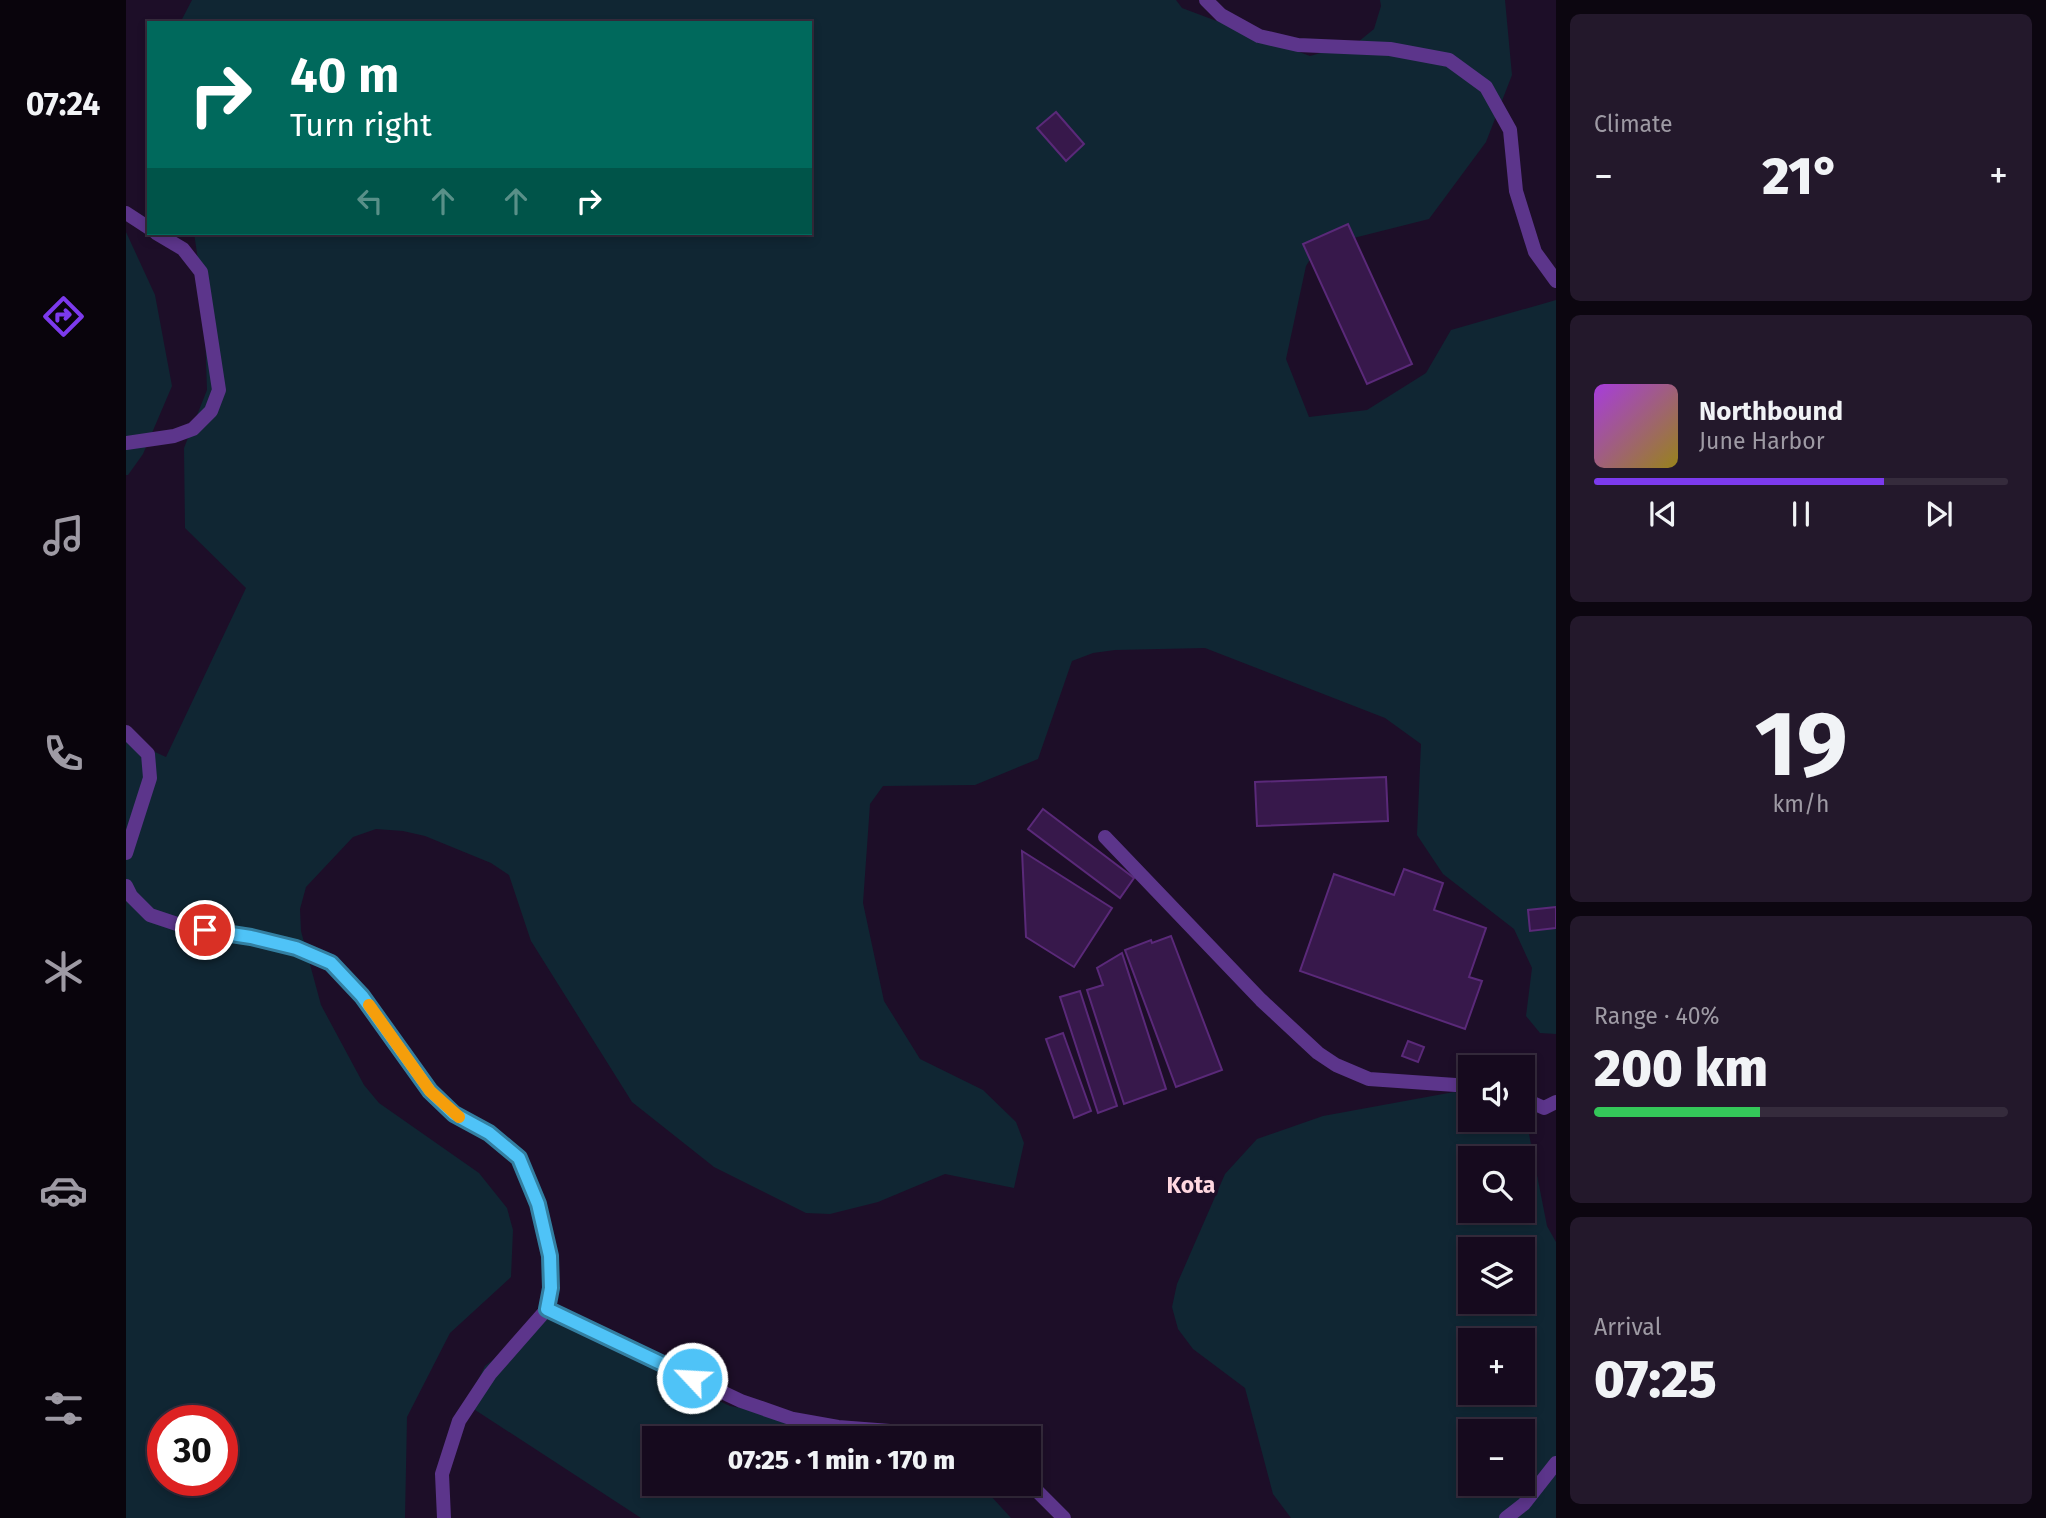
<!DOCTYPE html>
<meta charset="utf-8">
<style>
:root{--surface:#160a1e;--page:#23182b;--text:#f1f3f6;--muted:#9e9aa4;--line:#352b3c;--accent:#7c3aed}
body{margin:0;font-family:"Fira Sans",sans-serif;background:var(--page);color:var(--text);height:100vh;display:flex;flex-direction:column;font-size:26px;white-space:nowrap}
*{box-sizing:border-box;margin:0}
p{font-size:23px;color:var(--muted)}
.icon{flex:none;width:38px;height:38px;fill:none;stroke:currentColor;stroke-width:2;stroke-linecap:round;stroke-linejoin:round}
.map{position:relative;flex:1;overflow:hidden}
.details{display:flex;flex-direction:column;gap:14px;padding:14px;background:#0c0610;width:490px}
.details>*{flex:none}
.guide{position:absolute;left:21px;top:21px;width:665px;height:214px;border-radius:0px;box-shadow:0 4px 10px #0003,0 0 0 2px var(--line);background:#00695c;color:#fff;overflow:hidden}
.controls{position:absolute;left:1332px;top:1055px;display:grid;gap:14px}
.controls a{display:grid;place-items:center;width:77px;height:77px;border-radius:0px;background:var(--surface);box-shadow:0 4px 10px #0003,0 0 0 2px var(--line);font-size:35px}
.speed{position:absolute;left:21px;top:1405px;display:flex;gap:14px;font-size:35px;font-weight:700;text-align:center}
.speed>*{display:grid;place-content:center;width:91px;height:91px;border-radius:50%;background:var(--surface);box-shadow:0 4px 10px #0003,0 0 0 2px var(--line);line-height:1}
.speed .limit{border:10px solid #d22;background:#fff;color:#111}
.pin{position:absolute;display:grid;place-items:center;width:60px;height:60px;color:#fff;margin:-30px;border:4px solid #fff;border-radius:50%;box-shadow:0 2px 7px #0007}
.me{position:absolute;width:77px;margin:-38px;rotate:295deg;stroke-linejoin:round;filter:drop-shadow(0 0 5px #0008)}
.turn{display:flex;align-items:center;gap:24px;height:147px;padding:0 28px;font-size:32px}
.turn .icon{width:91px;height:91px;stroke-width:2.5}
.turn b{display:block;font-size:49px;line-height:60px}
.lanes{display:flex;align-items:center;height:66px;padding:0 28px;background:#0003;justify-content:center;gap:35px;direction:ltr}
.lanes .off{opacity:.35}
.big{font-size:52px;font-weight:800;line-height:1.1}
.details .tile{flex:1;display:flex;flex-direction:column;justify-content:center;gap:10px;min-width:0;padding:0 24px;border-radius:10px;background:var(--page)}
.details .dial{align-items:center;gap:0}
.dial b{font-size:91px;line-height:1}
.song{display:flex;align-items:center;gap:21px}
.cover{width:84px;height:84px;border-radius:10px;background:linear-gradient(135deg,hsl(280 70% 55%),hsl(50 70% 35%))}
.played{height:7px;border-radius:4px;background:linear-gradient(90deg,var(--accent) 70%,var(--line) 70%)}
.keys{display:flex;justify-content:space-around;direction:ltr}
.heat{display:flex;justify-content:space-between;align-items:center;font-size:38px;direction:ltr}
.charge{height:10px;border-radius:5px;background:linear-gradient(90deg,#34c759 40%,var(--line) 0)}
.trip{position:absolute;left:516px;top:1426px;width:399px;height:70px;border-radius:0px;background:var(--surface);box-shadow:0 4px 10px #0003,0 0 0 2px var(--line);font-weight:800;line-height:70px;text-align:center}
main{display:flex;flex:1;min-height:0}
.tab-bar{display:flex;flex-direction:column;width:126px;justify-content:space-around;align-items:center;background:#09040c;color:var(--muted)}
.tab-bar .icon{width:49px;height:49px}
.tab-bar .active{color:var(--accent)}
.tab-bar b{font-size:32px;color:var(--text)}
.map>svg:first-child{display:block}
.green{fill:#102633;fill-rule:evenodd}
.building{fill:#37184b;stroke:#5a2979;stroke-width:2}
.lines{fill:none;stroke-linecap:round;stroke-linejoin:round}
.street{stroke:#5c358b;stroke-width:14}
.route-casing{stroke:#337fa1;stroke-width:18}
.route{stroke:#4fc3f7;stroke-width:12}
.slow{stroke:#f59e0b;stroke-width:12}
.labels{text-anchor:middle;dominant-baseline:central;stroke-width:7;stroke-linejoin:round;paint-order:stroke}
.quarter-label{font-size:23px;font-weight:bold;fill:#ffd7e0;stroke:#1d0e28}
</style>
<main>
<nav class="tab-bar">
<b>07:24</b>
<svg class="icon active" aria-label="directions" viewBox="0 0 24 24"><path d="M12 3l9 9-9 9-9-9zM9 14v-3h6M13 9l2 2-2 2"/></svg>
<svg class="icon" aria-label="music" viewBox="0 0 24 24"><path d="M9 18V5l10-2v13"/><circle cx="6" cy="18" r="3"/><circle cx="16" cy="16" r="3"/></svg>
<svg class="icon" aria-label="phone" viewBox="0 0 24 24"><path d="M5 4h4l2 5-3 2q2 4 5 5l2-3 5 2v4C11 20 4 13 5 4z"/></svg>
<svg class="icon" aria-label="climate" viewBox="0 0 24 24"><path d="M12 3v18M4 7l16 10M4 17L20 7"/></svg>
<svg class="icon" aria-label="car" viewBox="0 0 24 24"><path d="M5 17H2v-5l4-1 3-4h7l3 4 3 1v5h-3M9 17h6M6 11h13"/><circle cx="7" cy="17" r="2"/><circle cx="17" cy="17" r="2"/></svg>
<svg class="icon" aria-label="filters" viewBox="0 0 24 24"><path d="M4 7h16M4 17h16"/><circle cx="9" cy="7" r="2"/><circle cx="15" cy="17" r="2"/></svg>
</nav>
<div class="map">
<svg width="1430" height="1518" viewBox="0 0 1430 1518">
<rect width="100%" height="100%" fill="#1d0e28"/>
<g class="green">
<path d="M66 0H1050L1056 8 1184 56 1232 42 1248 29 1255 6 1254 0H1379L1386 75 1360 142 1303 219 1192 247 1180 266 1160 359 1183 417 1241 410 1300 373 1325 330 1430 300V1034L1414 1033 1400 1016 1406 968 1388 929 1317 874 1291 835 1295 744 1259 718 1079 648 989 650 967 653 946 661 912 759 849 785 757 786 744 804 737 903 758 1001 794 1059 857 1090 890 1122 898 1143 888 1188 819 1174 752 1202 704 1214 680 1213 588 1167 506 1102 405 941 383 875 365 863 299 836 277 831 250 829 227 837 180 887 174 909 175 931 195 1005 238 1085 253 1103 353 1173 381 1208 387 1230 385 1277 324 1333 281 1417 279 1518H0V739L40 757 120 588 59 528 58 448 81 390 78 300 68 233H684V23H54ZM37 1421H96V1480H37Z"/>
<polygon points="0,232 29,295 46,386 17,454 2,475 0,475"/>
<path d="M1328 1092 1344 1096V1120H1396L1402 1129 1421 1226 1430 1242V1518H1165L1147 1494 1119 1388 1067 1349 1052 1329 1046 1307 1051 1284 1099 1174 1131 1139 1197 1116ZM1344 1158H1396V1211H1344ZM1344 1250H1396V1302H1344ZM1344 1340H1396V1393H1344ZM1344 1432H1396V1484H1344Z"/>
<polygon points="421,1319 604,1406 775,1438 528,1438 528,1484 854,1484 885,1518 515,1518 340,1404 359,1366"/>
</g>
<g class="building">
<polygon points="930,112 958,144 940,161 911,128"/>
<polygon points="1222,224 1286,364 1241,384 1177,244"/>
<polygon points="1260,777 1262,821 1131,826 1129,782"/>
<polygon points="917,809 1008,878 994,898 902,829"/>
<polygon points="896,851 986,908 948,967 900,937"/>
<polygon points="1278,869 1317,883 1308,910 1360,928 1343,977 1356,981 1339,1029 1174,971 1208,874 1268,895"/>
<polygon points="1430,907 1430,928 1404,931 1402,910"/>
<polygon points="1045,936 1096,1070 1050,1087 999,950 1025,940 1026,943"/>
<polygon points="996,953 1040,1089 998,1104 961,990 977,985 971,968"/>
<polygon points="954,991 991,1106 972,1113 934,997"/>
<polygon points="937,1033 965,1111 948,1118 920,1039"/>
<polygon points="1282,1041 1298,1047 1292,1062 1276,1056"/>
</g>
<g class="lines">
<g class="street">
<polyline points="1080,0 1095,15 1133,36 1172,45 1264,49 1323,60 1360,87 1384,130 1390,191 1409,252 1430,281"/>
<polyline points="0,213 23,228"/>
<polyline points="0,443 48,436 67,429 85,411 93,390 75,272 57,249 30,233"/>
<polyline points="0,732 22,754 24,778 0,853"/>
<polyline points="979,837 1135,1000 1192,1053 1210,1065 1243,1079 1344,1086"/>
<polyline points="0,886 5,896 24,915 57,926 125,937 170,948 205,963 236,996 304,1091 328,1114 363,1133 393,1158 412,1204 424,1256 425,1288 421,1309 364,1374 333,1421 316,1474 318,1518"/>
<polyline points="1396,1098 1418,1108 1430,1102"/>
<polyline points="421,1309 615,1401 667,1419 712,1427 790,1433 822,1438"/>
<polyline points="903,1483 938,1518"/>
<polyline points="1380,1518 1398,1504 1430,1463"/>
</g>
</g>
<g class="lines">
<defs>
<polyline id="route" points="79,930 125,937 170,948 205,963 236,996 304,1091 328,1114 363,1133 393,1158 412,1204 424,1256 425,1288 421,1309 566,1378"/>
</defs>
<use href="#route" class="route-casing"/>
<use href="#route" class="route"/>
<polyline class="slow" points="243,1005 304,1091 333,1117"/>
</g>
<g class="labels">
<g class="quarter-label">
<text x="1065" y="1185">Kota</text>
</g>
</g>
</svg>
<div class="controls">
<a><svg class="icon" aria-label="sound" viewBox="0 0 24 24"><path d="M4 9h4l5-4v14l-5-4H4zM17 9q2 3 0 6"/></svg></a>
<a><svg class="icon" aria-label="search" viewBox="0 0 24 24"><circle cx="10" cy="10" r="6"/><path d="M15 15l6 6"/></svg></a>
<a><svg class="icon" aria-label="layers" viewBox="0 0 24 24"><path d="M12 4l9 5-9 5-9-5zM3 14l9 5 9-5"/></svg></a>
<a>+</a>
<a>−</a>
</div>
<div class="speed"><div class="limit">30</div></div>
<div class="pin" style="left:79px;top:930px;background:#d93025"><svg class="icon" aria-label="arrive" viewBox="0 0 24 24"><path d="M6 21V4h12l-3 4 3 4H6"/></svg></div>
<svg class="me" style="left:566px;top:1378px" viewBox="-20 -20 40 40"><circle r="17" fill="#4fc3f7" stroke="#fff" stroke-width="3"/><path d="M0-11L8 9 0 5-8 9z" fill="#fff"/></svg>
<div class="trip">07:25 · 1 min · 170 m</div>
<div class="guide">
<div class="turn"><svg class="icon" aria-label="right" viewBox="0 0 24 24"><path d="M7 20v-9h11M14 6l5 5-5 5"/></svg><div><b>40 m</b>Turn right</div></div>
<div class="lanes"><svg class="icon off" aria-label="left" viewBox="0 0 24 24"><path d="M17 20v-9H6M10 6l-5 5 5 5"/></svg><svg class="icon off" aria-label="ahead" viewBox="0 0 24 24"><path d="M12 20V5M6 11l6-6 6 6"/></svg><svg class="icon off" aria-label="ahead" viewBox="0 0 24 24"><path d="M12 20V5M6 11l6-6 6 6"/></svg><svg class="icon" aria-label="right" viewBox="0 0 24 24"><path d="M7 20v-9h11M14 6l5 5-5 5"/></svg></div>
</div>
</div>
<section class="details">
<div class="tile"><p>Climate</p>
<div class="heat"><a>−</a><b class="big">21°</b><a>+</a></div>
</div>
<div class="tile">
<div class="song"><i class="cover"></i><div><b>Northbound</b><p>June Harbor</p></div></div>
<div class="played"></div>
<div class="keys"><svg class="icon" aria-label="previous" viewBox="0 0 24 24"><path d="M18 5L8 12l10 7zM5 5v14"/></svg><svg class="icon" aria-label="pause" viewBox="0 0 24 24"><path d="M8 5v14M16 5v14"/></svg><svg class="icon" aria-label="next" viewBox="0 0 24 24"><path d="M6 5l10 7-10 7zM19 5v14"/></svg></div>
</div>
<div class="tile dial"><b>19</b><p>km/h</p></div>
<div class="tile"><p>Range · 40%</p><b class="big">200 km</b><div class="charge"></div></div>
<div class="tile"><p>Arrival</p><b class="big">07:25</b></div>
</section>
</main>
